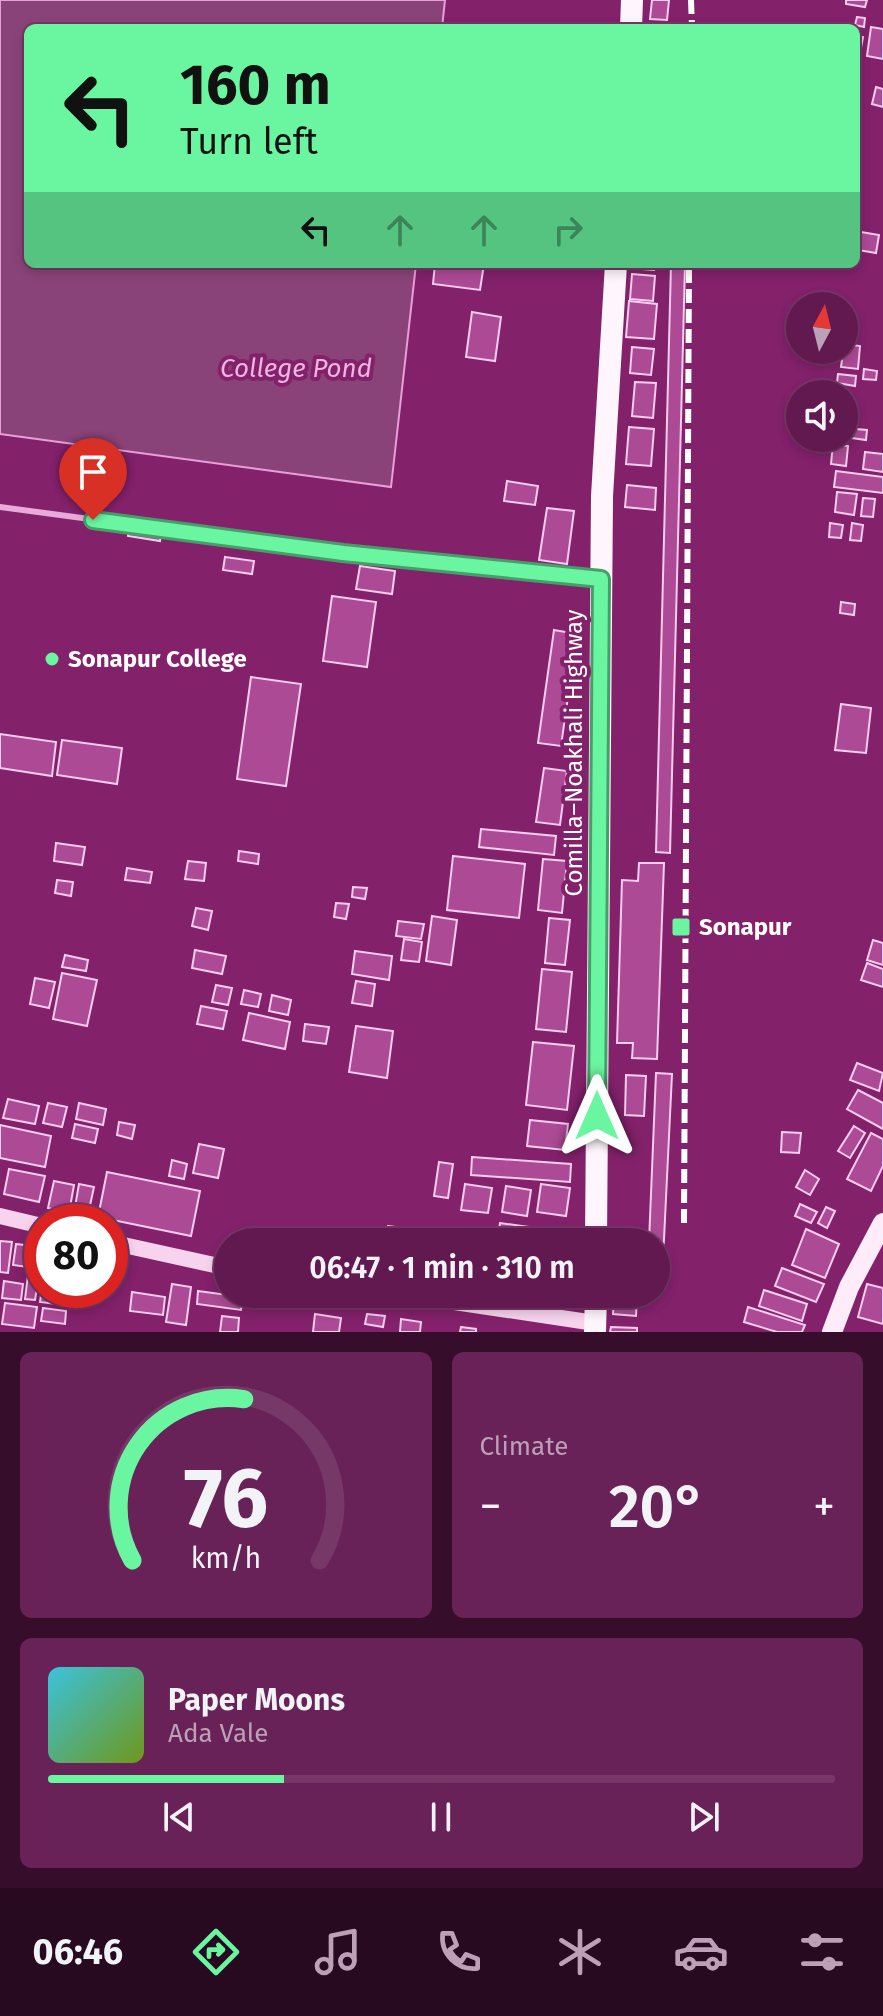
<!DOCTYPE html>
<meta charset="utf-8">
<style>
:root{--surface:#621950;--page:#682257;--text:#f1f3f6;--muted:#bba0b7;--line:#763867;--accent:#6af5a1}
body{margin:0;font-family:"Fira Sans",sans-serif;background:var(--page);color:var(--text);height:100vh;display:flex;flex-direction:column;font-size:30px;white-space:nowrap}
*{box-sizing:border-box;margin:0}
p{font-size:26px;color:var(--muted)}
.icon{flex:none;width:44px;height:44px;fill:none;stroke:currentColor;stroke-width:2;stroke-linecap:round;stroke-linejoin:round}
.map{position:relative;height:1332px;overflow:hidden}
.sheet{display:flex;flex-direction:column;gap:20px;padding:20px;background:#360e2c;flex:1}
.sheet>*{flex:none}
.top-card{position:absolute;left:24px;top:24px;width:836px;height:244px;border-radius:12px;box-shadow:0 4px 12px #0003,0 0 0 2px var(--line);background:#6af5a1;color:#111;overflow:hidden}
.needle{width:52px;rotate:7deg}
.tools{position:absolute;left:786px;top:292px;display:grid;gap:16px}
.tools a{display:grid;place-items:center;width:72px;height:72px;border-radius:50%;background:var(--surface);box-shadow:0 4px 12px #0003,0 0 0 2px var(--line);font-size:40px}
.speed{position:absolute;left:24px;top:1204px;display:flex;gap:16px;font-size:40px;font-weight:700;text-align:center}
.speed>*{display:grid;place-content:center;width:104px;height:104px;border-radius:50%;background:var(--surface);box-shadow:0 4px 12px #0003,0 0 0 2px var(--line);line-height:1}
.speed .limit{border:12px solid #d22;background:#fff;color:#111}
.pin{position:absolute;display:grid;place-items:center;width:68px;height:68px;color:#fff;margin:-82px -34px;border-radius:50% 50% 50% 0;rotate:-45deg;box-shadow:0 0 8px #0007}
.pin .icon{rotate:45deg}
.me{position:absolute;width:88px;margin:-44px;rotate:0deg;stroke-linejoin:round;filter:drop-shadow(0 0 6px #0008)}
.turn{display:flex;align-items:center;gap:28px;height:168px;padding:0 24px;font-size:36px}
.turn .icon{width:104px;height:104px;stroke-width:2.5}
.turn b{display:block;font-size:56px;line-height:68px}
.lanes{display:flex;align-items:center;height:76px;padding:0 24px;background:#0003;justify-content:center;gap:40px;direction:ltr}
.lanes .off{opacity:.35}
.big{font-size:60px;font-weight:600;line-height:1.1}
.sheet .card{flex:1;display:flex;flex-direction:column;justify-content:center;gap:12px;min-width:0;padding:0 28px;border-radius:12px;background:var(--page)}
.sheet .dial{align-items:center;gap:0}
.dial svg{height:208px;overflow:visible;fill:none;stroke:var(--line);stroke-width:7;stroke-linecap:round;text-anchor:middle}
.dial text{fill:var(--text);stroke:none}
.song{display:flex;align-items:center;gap:24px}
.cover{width:96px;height:96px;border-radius:12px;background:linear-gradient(135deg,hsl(190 70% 55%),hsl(80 70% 35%))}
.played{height:8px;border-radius:4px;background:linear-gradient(90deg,var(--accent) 30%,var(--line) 30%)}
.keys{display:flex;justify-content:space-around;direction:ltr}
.heat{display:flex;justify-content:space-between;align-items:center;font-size:44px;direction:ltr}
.sheet .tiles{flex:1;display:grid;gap:20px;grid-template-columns:1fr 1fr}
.card:last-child{grid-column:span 2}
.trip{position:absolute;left:214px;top:1228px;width:456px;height:80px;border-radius:40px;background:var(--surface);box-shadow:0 4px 12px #0003,0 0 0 2px var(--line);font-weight:600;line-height:80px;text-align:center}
.tabs{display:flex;height:128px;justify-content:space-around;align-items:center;background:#270a20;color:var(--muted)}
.tabs .icon{width:56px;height:56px}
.tabs .active{color:var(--accent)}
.tabs b{font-size:36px;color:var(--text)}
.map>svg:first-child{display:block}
.water{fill:#8a4378;stroke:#ea9dd9;stroke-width:2}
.building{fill:#ac4a95;stroke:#f7cded;stroke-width:2}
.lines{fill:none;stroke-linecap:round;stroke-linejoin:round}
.service{stroke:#e9a9da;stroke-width:6}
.secondary{stroke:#f7d3ee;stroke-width:16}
.primary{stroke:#feecf8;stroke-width:20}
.trunk{stroke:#fef6fc;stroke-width:22}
.rail{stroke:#fff;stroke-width:6;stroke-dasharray:14 6;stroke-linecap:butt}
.route-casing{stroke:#459f69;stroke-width:20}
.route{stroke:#6af5a1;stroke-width:14}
.poi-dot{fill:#6af5a1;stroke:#83216b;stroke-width:3}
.labels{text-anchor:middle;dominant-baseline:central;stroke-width:8;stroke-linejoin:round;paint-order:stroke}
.poi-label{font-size:24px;font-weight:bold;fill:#fff;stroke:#83216b;text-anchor:start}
.street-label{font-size:24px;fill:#fff;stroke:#83216b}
.water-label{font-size:26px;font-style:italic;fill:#f0b4e3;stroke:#83216b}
</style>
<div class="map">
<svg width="883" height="1332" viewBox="0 0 883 1332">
<rect width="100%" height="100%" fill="#83216b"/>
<polygon class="water" points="0,0 445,0 442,28 28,28 28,264 416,264 391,487 0,434"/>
<g class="building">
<polygon points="652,0 669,0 667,20 650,19"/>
<polygon points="846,0 867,0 865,7 846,4"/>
<polygon points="857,17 865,18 864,27 855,25"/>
<polygon points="871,27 883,29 883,59 867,56"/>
<polygon points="856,36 863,37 860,53 856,52"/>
<polygon points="876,87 883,89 883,107 872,104"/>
<polygon points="861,232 879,235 876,253 858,250"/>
<polygon points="435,264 484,264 480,290 433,284"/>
<polygon points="629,264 655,264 654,270 629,268"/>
<polygon points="671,264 685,264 670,853 656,852"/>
<polygon points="632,274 655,276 653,301 630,299"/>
<polygon points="629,301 657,304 654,339 626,337"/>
<polygon points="472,312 501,317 495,361 466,357"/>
<polygon points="844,344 860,346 858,369 841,367"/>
<polygon points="632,347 654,349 651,375 630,373"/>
<polygon points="864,369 877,371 876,380 863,379"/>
<polygon points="838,374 856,376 855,386 837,383"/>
<polygon points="635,382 656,383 653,418 632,416"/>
<polygon points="629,427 654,429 651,466 626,464"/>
<polygon points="844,428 867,430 866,440 844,437"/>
<polygon points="833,444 848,446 846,466 831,464"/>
<polygon points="865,452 883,454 883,472 863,469"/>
<polygon points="836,471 883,477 883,493 834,487"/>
<polygon points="507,481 538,486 535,505 504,501"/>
<polygon points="627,485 656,488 655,510 625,507"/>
<polygon points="837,492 857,494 854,515 835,512"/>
<polygon points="863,498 875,499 873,517 861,516"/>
<polygon points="547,508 574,511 567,564 539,560"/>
<polygon points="130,522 162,527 160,541 128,536"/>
<polygon points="830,523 843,525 841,538 829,537"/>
<polygon points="852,523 863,525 861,541 850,540"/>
<polygon points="225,557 254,561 252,574 223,570"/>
<polygon points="360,566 395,571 392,594 356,589"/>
<polygon points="332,596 376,602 367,667 323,661"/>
<polygon points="841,602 855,604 854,615 840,613"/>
<polygon points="554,630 577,634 561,746 538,743"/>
<polygon points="251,677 301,684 286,786 237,779"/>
<polygon points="841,704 871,708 866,753 835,750"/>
<polygon points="0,734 56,742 52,776 0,768"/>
<polygon points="62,740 122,748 117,784 57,775"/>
<polygon points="544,768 567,771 560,825 536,822"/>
<polygon points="481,829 556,836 554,855 479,847"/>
<polygon points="56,843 85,847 82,865 54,861"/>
<polygon points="239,851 259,854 258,864 238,861"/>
<polygon points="453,856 525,864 519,918 447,910"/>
<polygon points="543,859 567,861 562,913 538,910"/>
<polygon points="188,861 206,863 204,881 185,879"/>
<polygon points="639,863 664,863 657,1059 632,1058 633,1043 617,1043 622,880 638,881"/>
<polygon points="127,868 152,872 150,883 125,880"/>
<polygon points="57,880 73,882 71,896 55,893"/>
<polygon points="353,887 367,888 365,899 352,897"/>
<polygon points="336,903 349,904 346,919 334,917"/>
<polygon points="196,908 212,911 208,930 192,926"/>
<polygon points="432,916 457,920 451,965 426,961"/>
<polygon points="549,918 570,920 565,965 545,963"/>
<polygon points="398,921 424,924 421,939 396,936"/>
<polygon points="404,939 422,942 419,962 401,960"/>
<polygon points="873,940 883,943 883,965 867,960"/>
<polygon points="195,950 226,956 222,974 192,968"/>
<polygon points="355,951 392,956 389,980 352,974"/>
<polygon points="65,955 88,960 86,971 62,967"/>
<polygon points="867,963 883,969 883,987 861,980"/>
<polygon points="542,969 572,972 566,1032 536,1029"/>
<polygon points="62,973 97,980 87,1026 53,1019"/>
<polygon points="35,978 55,982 49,1008 30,1004"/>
<polygon points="356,981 375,984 372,1006 352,1003"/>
<polygon points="216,985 232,988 228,1005 212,1002"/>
<polygon points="244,990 261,994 258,1007 241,1004"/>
<polygon points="272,995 291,1000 288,1015 269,1011"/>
<polygon points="201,1006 227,1011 223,1029 197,1024"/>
<polygon points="249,1013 290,1022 285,1049 243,1040"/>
<polygon points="305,1024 329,1027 326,1044 303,1041"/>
<polygon points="356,1026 393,1031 387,1078 349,1072"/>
<polygon points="533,1042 574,1046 567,1110 526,1105"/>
<polygon points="857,1063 883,1073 879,1091 850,1080"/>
<polygon points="656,1073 672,1074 663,1260 656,1259 656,1242 649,1242"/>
<polygon points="626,1075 646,1076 644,1116 625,1115"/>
<polygon points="858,1090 883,1103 883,1129 847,1109"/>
<polygon points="8,1099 39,1106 35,1124 3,1118"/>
<polygon points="48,1103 67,1107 62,1127 43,1123"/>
<polygon points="79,1103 106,1109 103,1125 76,1119"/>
<polygon points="530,1120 568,1124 565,1150 527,1146"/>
<polygon points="119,1122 135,1125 132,1139 117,1135"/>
<polygon points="75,1124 98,1129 95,1143 72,1138"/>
<polygon points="0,1125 51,1136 45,1167 0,1158"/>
<polygon points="854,1126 865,1133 850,1158 838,1151"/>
<polygon points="782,1132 801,1133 799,1153 781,1152"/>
<polygon points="871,1133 883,1139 883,1166 871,1191 847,1179"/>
<polygon points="199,1144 224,1149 218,1178 193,1173"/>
<polygon points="472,1157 571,1164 570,1182 471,1175"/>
<polygon points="172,1160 187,1164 184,1179 169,1176"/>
<polygon points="439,1162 453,1164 448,1198 434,1196"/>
<polygon points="9,1169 45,1176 39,1202 4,1194"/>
<polygon points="805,1170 819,1179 810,1195 796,1187"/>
<polygon points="107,1172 200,1191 191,1236 98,1217"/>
<polygon points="54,1181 74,1185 69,1213 48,1208"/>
<polygon points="79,1184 94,1187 89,1210 75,1207"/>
<polygon points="465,1184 492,1188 488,1213 461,1210"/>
<polygon points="541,1184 570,1188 566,1216 537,1212"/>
<polygon points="506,1186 531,1190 527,1216 502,1212"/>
<polygon points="800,1204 817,1212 811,1223 795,1216"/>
<polygon points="826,1207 835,1211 827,1228 818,1223"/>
<polygon points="500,1223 565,1232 564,1242 544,1242 498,1235"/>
<polygon points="388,1226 412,1229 411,1242 386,1242"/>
<polygon points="806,1229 839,1244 825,1278 792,1265"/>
<polygon points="274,1230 313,1233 312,1242 273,1242"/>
<polygon points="230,1235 259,1238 259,1242 230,1242"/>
<polygon points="418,1235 482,1240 481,1242 418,1242"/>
<polygon points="488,1239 523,1241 523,1242 488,1242"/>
<polygon points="0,1241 12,1242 8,1273 0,1272"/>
<polygon points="16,1244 42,1247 42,1269 13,1265"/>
<polygon points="110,1262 121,1264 118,1286 110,1285"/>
<polygon points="782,1268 824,1284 816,1302 775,1286"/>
<polygon points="28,1275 39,1276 35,1300 25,1299"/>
<polygon points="4,1281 23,1284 21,1300 2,1298"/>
<polygon points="172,1284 191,1287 186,1325 166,1322"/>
<polygon points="867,1284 883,1288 883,1324 858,1317"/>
<polygon points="42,1288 42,1290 65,1290 63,1305 40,1302"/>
<polygon points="67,1290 84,1290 82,1308 65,1306"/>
<polygon points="764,1290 807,1304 802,1321 759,1306"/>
<polygon points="198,1291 243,1297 241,1310 197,1304"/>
<polygon points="132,1292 165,1297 163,1315 130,1311"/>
<polygon points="614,1295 637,1296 636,1316 613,1314"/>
<polygon points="5,1303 37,1307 34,1328 2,1324"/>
<polygon points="748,1307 805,1325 802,1332 777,1332 744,1322"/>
<polygon points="43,1308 66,1311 65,1324 41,1321"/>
<polygon points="315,1314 341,1318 339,1332 313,1332"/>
<polygon points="367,1314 385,1316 383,1327 365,1324"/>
<polygon points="222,1316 239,1318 238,1332 220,1332"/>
<polygon points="401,1319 421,1322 420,1332 400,1332"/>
<polygon points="461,1327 476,1329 476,1332 460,1332"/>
<polygon points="611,1327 637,1328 637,1332 610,1332"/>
</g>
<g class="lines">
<polyline class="service" points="0,507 343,553 596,578"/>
<g class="secondary">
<polyline points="0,1216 42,1226"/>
<polyline points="110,1242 228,1268"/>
<polyline points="401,1294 595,1323"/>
</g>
<polyline class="primary" points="832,1332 849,1287 883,1223"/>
<g class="trunk">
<polyline points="631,28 632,0"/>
<polyline points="596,1242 602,496 616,264"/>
<polyline points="595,1332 596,1294"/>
</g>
<g class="rail">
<polyline points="691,0 692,28"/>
<polyline points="684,1223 689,264"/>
</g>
</g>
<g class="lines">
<defs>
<polyline id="route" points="93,520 343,553 601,579 597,1116"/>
</defs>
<use href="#route" class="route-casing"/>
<use href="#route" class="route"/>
</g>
<g class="poi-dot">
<circle cx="52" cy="659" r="8"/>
<rect x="671" y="917" width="20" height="20" rx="4"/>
</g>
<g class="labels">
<g class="poi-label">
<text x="68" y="659">Sonapur College</text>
<text x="699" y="927">Sonapur</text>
</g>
<g class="street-label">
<text transform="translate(574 753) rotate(-90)">Comilla–Noakhali Highway</text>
</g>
<g class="water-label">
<text x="296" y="368">College Pond</text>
</g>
</g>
</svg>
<div class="tools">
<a><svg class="needle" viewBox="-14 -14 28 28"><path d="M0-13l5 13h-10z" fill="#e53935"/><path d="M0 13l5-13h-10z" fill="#bba0b7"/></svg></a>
<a><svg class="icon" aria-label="sound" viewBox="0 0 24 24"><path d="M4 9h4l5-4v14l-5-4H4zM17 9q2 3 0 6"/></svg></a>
</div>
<div class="speed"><div class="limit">80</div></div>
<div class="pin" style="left:93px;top:520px;background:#d93025"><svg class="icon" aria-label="arrive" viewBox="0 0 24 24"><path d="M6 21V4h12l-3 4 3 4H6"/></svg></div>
<svg class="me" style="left:597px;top:1116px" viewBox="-20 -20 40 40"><path d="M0-17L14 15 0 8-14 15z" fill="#6af5a1" stroke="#fff" stroke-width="4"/></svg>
<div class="trip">06:47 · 1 min · 310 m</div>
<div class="top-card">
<div class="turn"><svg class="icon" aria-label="left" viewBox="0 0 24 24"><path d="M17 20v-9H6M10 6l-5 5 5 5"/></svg><div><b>160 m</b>Turn left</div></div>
<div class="lanes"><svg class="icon" aria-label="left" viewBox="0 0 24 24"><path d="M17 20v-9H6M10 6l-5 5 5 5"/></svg><svg class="icon off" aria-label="ahead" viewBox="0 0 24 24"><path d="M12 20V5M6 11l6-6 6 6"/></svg><svg class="icon off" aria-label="ahead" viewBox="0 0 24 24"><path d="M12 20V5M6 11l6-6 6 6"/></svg><svg class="icon off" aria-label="right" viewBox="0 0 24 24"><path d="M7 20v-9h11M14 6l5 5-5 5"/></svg></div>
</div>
</div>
<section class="sheet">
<div class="tiles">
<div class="card dial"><svg viewBox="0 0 100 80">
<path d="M14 69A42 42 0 1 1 86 69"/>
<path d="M14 69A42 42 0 0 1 57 7" stroke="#6af5a1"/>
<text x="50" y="56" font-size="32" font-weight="700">76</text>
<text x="50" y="72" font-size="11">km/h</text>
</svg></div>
<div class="card"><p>Climate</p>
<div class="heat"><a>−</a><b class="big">20°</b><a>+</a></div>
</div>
<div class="card">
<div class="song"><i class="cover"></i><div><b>Paper Moons</b><p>Ada Vale</p></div></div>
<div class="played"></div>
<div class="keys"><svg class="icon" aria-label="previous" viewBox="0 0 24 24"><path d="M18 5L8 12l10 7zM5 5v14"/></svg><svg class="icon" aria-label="pause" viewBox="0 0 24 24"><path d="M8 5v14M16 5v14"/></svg><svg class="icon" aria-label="next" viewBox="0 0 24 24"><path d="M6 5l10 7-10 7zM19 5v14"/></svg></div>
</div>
</div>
</section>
<nav class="tabs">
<b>06:46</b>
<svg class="icon active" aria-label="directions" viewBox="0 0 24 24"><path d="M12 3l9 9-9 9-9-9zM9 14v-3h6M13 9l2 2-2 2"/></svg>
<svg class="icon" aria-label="music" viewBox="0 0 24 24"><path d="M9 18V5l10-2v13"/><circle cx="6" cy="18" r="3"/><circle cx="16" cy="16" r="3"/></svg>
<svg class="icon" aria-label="phone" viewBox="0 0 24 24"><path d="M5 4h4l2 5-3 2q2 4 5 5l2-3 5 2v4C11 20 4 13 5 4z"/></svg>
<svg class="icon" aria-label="climate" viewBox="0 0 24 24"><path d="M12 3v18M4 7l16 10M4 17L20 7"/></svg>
<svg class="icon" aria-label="car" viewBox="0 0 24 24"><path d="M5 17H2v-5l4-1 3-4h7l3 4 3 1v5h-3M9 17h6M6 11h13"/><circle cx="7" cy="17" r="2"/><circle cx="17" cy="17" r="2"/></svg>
<svg class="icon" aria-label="filters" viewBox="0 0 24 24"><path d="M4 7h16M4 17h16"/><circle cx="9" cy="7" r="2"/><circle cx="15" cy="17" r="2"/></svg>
</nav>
